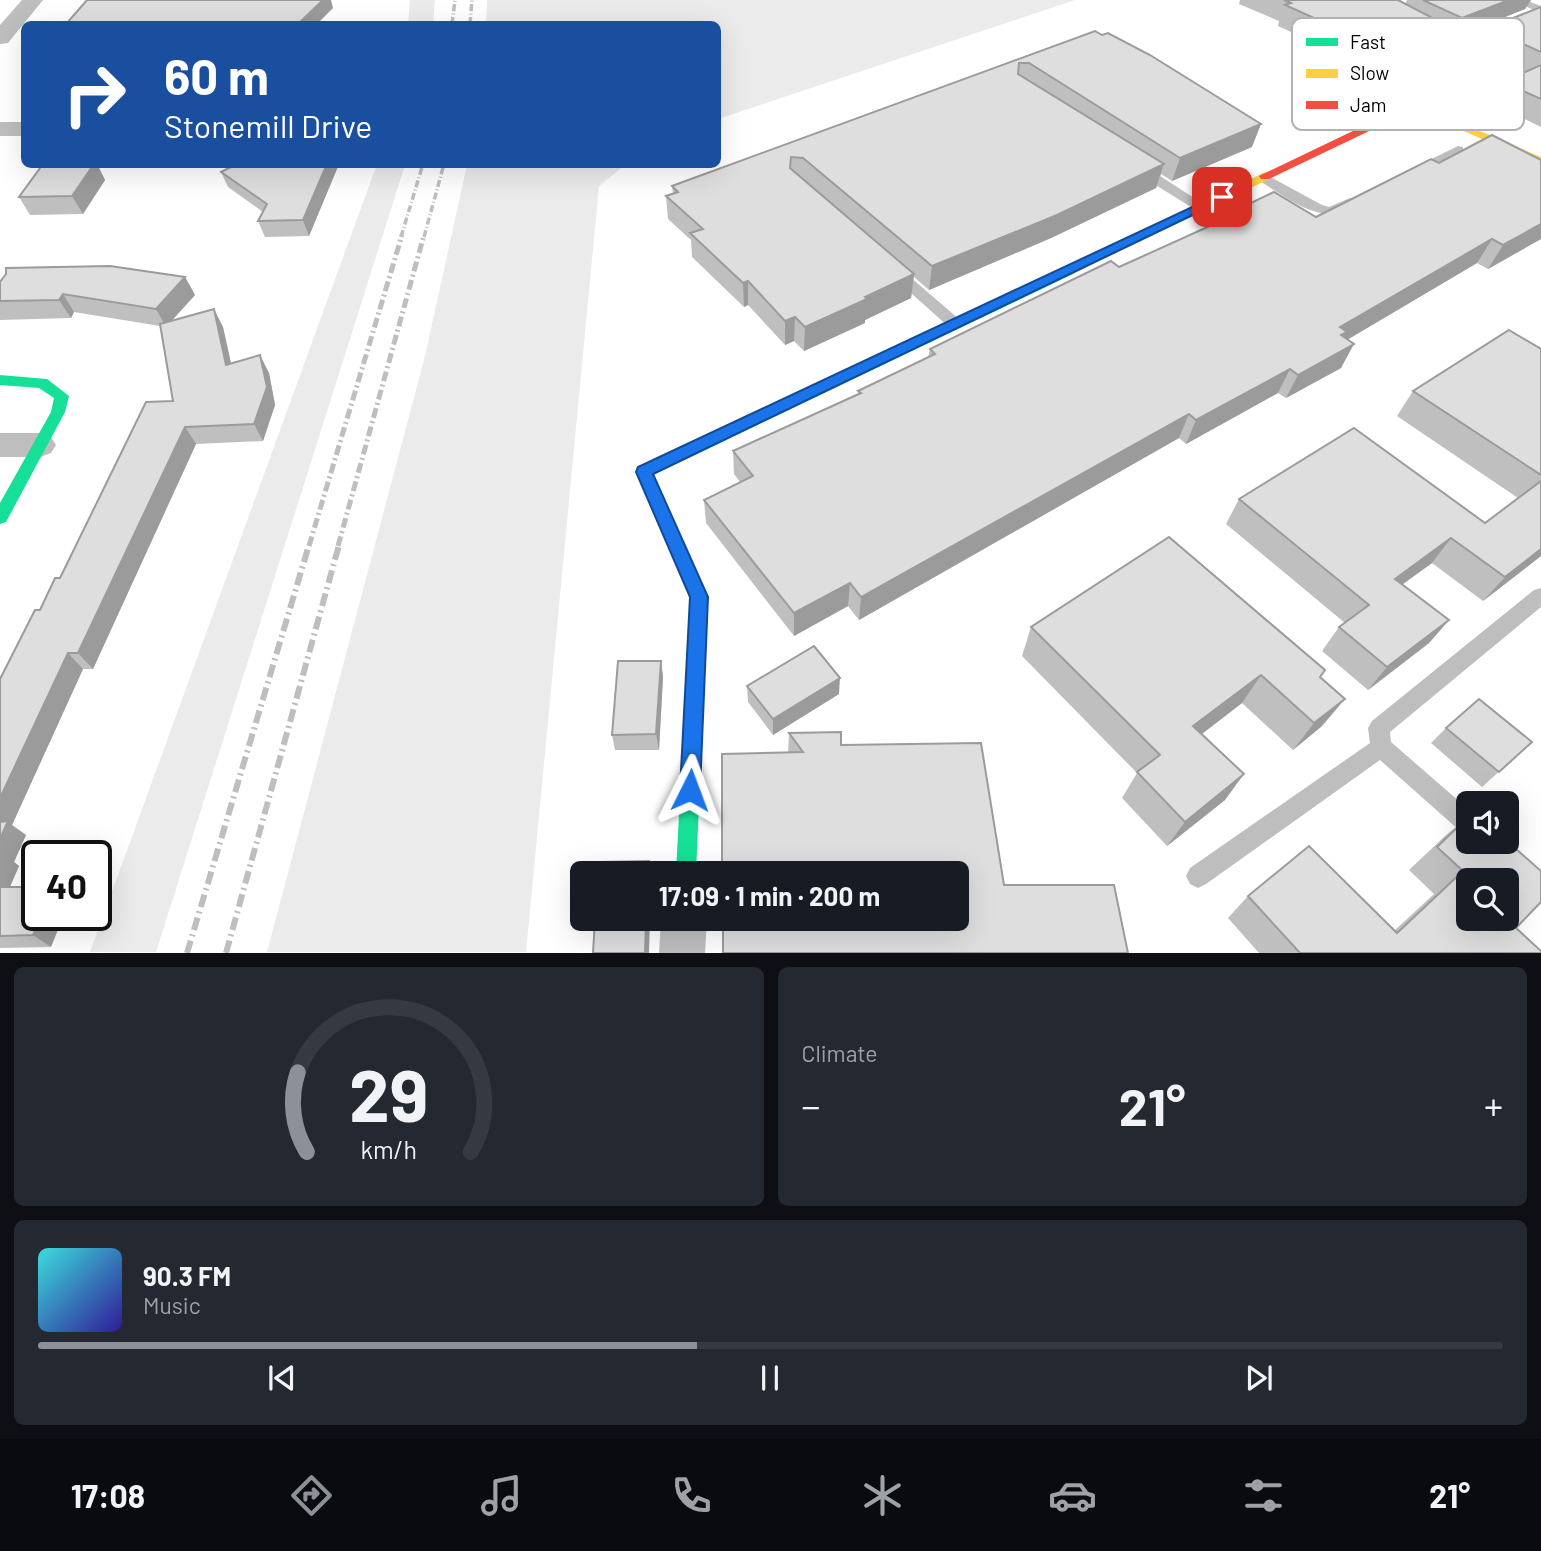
<!DOCTYPE html>
<meta charset="utf-8">
<style>
:root{--surface:#171b24;--page:#242831;--text:#f1f3f6;--muted:#9ea1a6;--line:#363941;--accent:#8c9099}
body{margin:0;font-family:Barlow,sans-serif;background:var(--page);color:var(--text);height:100vh;display:flex;flex-direction:column;font-size:26px;white-space:nowrap}
*{box-sizing:border-box;margin:0}
p{font-size:23px;color:var(--muted)}
.icon{flex:none;width:38px;height:38px;fill:none;stroke:currentColor;stroke-width:2;stroke-linecap:round;stroke-linejoin:round}
.map{position:relative;height:953px;overflow:hidden}
.drawer{display:flex;flex-direction:column;gap:14px;padding:14px;background:#0d0f14;flex:1}
.drawer>*{flex:none}
.hud{position:absolute;left:21px;top:21px;width:700px;height:147px;border-radius:10px;box-shadow:0 7px 28px #0002;background:#1a4fa0;color:#fff;overflow:hidden}
.tools{position:absolute;left:1456px;top:791px;display:grid;gap:14px}
.tools a{display:grid;place-items:center;width:63px;height:63px;border-radius:10px;background:var(--surface);box-shadow:0 7px 28px #0002;font-size:35px}
.speed{position:absolute;left:21px;top:840px;display:flex;gap:14px;font-size:35px;font-weight:700;text-align:center}
.speed>*{display:grid;place-content:center;width:91px;height:91px;border-radius:50%;background:var(--surface);box-shadow:0 7px 28px #0002;line-height:1}
.speed .limit{border:4px solid #111;border-radius:10px;background:#fff;color:#111}
.pin{position:absolute;display:grid;place-items:center;width:60px;height:60px;color:#fff;margin:-30px;border-radius:14px;box-shadow:0 4px 10px #0006}
.me{position:absolute;width:77px;margin:-38px;rotate:3deg;stroke-linejoin:round;filter:drop-shadow(0 0 5px #0008)}
.turn{display:flex;align-items:center;gap:24px;height:147px;padding:0 28px;font-size:32px}
.turn .icon{width:91px;height:91px;stroke-width:2.5}
.turn b{display:block;font-size:49px;line-height:60px}
.big{font-size:52px;font-weight:700;line-height:1.1}
.drawer .card{flex:1;display:flex;flex-direction:column;justify-content:center;gap:10px;min-width:0;padding:0 24px;border-radius:10px;background:var(--page)}
.drawer .dial{align-items:center;gap:0}
.dial svg{height:182px;overflow:visible;fill:none;stroke:var(--line);stroke-width:7;stroke-linecap:round;text-anchor:middle}
.dial text{fill:var(--text);stroke:none}
.song{display:flex;align-items:center;gap:21px}
.cover{width:84px;height:84px;border-radius:10px;background:linear-gradient(135deg,hsl(180 70% 55%),hsl(250 70% 35%))}
.played{height:7px;border-radius:4px;background:linear-gradient(90deg,var(--accent) 45%,var(--line) 45%)}
.keys{display:flex;justify-content:space-around;direction:ltr}
.heat{display:flex;justify-content:space-between;align-items:center;font-size:38px;direction:ltr}
.drawer .tiles{flex:1;display:grid;gap:14px;grid-template-columns:1fr 1fr}
.card:last-child{grid-column:span 2}
.trip{position:absolute;left:570px;top:861px;width:399px;height:70px;border-radius:10px;background:var(--surface);box-shadow:0 7px 28px #0002;font-weight:700;line-height:70px;text-align:center}
.tabs{display:flex;height:112px;justify-content:space-around;align-items:center;background:#090b0e;color:var(--muted)}
.tabs .icon{width:49px;height:49px}
.tabs .on{color:var(--accent)}
.tabs b{font-size:32px;color:var(--text)}
.map>svg:first-child{display:block}
.green{fill:#ebebeb}
.lines{fill:none;stroke-linecap:round;stroke-linejoin:round}
.lane{fill:#bebebe;fill-rule:evenodd}
.street{fill:#bebebe;fill-rule:evenodd}
.fast{fill:#16e098;fill-rule:evenodd}
.slow{fill:#ffcf43;fill-rule:evenodd}
.jam{fill:#f24e42;fill-rule:evenodd}
.rail-far2{stroke:#bebebe;stroke-width:3.5;stroke-dasharray:7 2.5 1 2.5;stroke-linecap:butt}
.rail-far1{stroke:#bebebe;stroke-width:5;stroke-dasharray:10 3.5 2 3.5;stroke-linecap:butt}
.rail{stroke:#bebebe;stroke-width:6;stroke-dasharray:13 4.5 2 4.5;stroke-linecap:butt}
.wall{fill:#bfbfbf}
.shaded-wall{fill:#9b9b9b}
.building{fill:#dedede;stroke:#9b9b9b;stroke-width:2;fill-rule:evenodd}
.route{fill:#1a73e8;stroke:#114b97;stroke-width:2}
.key{fill:#fff;stroke:#b2b2b2;stroke-width:2}
.key-label{font-size:19px;fill:#000}
</style>
<div class="map">
<svg width="1541" height="953" viewBox="0 0 1541 953">
<rect width="100%" height="100%" fill="#fff"/>
<g class="green">
<polygon points="410,0 435,0 433,24 408,24"/>
<polygon points="487,0 1075,0 718,119 718,24 486,24"/>
<polygon points="377,164 405,165 156,952 90,952"/>
<polygon points="467,165 625,165 599,186 526,952 267,952 425,356"/>
</g>
<g class="lines">
<g class="lane">
<polygon points="1510,0 1525,0 1541,6 1541,13"/>
<polygon points="1458,146 1463,147 1463,153 1419,174 1409,174 1407,171"/>
<polygon points="1138,164 1143,165 1208,207 1206,210 1196,210 1133,171 1131,168"/>
<path d="M1263 173 1322 205 1329 207 1350 198 1357 202C1326 232 1287 197 1258 180L1256 177Z"/>
<polygon points="897,268 902,270 960,320 963,324 960,328 950,328 892,276 890,273 892,270"/>
<polygon points="1541,588 1541,607 1390,732 1391,742 1468,809 1468,834 1460,831 1380,760 1206,884 1198,888 1190,884 1186,876 1190,868 1370,743 1368,728 1372,721 1534,590"/>
</g>
<g class="street">
<polygon points="22,0 43,0 8,43 0,44 0,25"/>
<polygon points="1541,6 1541,20 1466,51 1456,118 1452,123 1436,123 1432,118 1445,48 1448,43"/>
<rect x="0" y="122" width="24" height="14"/>
<polygon points="0,433 40,433 51,437 56,445 51,453 40,457 0,457"/>
<polygon points="661,919 707,919 705,953 659,953"/>
</g>
<g class="fast">
<polygon points="1070,266 1077,270 1075,273 653,475 708,597 696,873 676,873 690,597 636,472 638,468"/>
<polygon points="0,375 47,379 69,396 65,412 6,522 0,524 0,503 51,412 54,398 39,388 0,385"/>
</g>
<g class="slow">
<polygon points="1445,116 1541,157 1541,165 1441,121 1441,117"/>
<polygon points="1265,172 1271,176 1269,179 1075,273 1070,274 1063,270"/>
</g>
<polygon class="jam" points="1445,116 1449,117 1449,121 1388,122 1269,179 1261,179 1259,176 1382,117"/>
<g class="rail-far2">
<polyline points="452,24 455,0"/>
<polyline points="470,24 472,0"/>
<polyline points="401,237 423,164"/>
<polyline points="424,237 444,164"/>
</g>
<g class="rail-far1">
<polyline points="309,546 402,235"/>
<polyline points="338,546 424,235"/>
</g>
<g class="rail">
<polyline points="187,953 309,545"/>
<polyline points="226,953 339,545"/>
</g>
</g>
<g class="wall">
<polygon points="1240,0 1401,0 1400,1 1405,4 1407,0 1531,0 1525,9 1450,38 1440,58 1402,78 1391,73 1386,76 1278,26 1279,21 1239,4"/>
<polygon points="1541,7 1541,127 1491,103 1503,82 1526,72 1478,49 1488,28"/>
<polygon points="1095,31 1252,147 1172,181 1161,174 1156,188 1051,238 929,290 914,277 911,298 865,320 865,323 804,351 794,341 785,345 748,305 744,307 692,257 691,240 668,219 666,196 673,194 672,186"/>
<polygon points="43,164 97,164 105,180 83,214 30,215 19,197"/>
<polygon points="237,164 339,164 309,236 265,237 258,221 263,212 228,187 221,172"/>
<polygon points="1228,214 1316,217 1541,239 1488,269 1477,263 1347,340 1341,368 1286,398 1278,393 1186,444 1179,438 859,620 848,606 794,636 706,523 704,500 740,482 734,474 733,451 858,394 858,391 928,358 930,349 1119,267 1227,218"/>
<polygon points="6,274 185,277 195,295 172,320 223,327 231,363 269,373 275,405 263,441 196,444 93,669 83,669 12,825 26,835 14,862 19,866 10,887 51,947 0,948 0,679 40,610 173,401 160,326 74,312 71,318 0,320 0,282"/>
<polygon points="1541,349 1541,556 1483,601 1432,563 1402,584 1449,620 1429,643 1368,690 1322,651 1339,627 1345,623 1226,524 1239,499 1485,523 1518,498 1397,416 1413,391"/>
<polygon points="1031,627 1325,670 1320,677 1322,726 1293,750 1242,703 1202,734 1225,800 1167,846 1122,798 1137,773 1022,656"/>
<polygon points="661,661 663,677 659,750 615,750 612,735"/>
<polygon points="747,686 839,694 773,735 748,702"/>
<polygon points="1446,728 1532,742 1482,787 1431,743"/>
<polygon points="789,733 841,745 1004,885 723,953 788,753"/>
<polygon points="1468,817 1516,928 1541,953 1259,953 1228,918 1248,896 1395,930 1434,894 1409,870 1445,836"/>
</g>
<g class="shaded-wall">
<polygon points="323,0 331,0 333,8 317,24 298,24"/>
<polygon points="1509,0 1531,0 1525,9 1451,39 1462,18"/>
<polygon points="1451,38 1440,58 1402,78 1412,58"/>
<polygon points="1400,53 1391,73 1386,76 1396,55"/>
<polygon points="1261,124 1252,147 1172,181 1180,158"/>
<polygon points="94,164 97,164 105,180 83,214 72,196"/>
<polygon points="327,164 339,164 309,236 303,220"/>
<polygon points="1164,164 1156,188 1051,238 929,290 932,266"/>
<polygon points="1541,224 1541,239 1488,269 1503,245"/>
<polygon points="1492,239 1477,263 1340,344 1354,344 1341,368 1286,398 1298,375 1340,327"/>
<polygon points="914,274 911,298 865,320 865,323 804,351 805,327"/>
<polygon points="185,277 195,295 166,327 156,309"/>
<polygon points="748,281 748,305 744,307 743,283"/>
<polygon points="63,294 74,312 71,318 59,300"/>
<polygon points="214,309 223,327 235,382 226,365"/>
<polygon points="795,317 794,341 785,345 785,321"/>
<polygon points="260,355 269,373 275,405 263,441 254,424"/>
<polygon points="1290,369 1278,393 1186,444 1196,420"/>
<polygon points="1189,414 1179,438 859,620 861,597"/>
<polygon points="185,427 196,444 93,669 78,653"/>
<polygon points="1451,538 1432,563 1377,603 1395,579"/>
<polygon points="1541,549 1541,556 1483,601 1505,577"/>
<polygon points="850,583 848,606 794,636 794,613"/>
<polygon points="1449,620 1429,643 1368,690 1387,667"/>
<polygon points="68,653 83,669 12,825 26,835 14,862 19,866 4,900 0,898 0,798"/>
<polygon points="661,661 663,677 659,750 656,734"/>
<polygon points="1261,675 1242,703 1177,753 1193,726"/>
<polygon points="840,678 839,694 773,735 773,719"/>
<polygon points="1345,699 1322,726 1293,750 1314,723"/>
<polygon points="1244,774 1225,800 1167,846 1185,822"/>
<polygon points="649,861 652,873 648,873"/>
<polygon points="41,915 64,915 51,947 33,935"/>
<polygon points="646,919 650,919 649,953 645,953"/>
</g>
<g class="building">
<polygon points="87,0 323,0 298,24 66,24"/>
<polygon points="1284,0 1398,0 1452,28 1451,38 1412,58 1400,53 1396,55 1285,5 1291,3"/>
<polygon points="1423,0 1509,0 1462,18"/>
<polygon points="1541,7 1541,52 1488,28"/>
<polygon points="1095,31 1102,35 1108,33 1150,55 1261,124 1180,158 1029,63 1019,63 1018,74 1164,164 1057,215 932,266 803,158 791,157 790,168 914,274 865,297 867,299 805,327 795,317 785,321 748,281 743,283 690,233 703,229 666,196 678,192 672,186"/>
<polygon points="1541,65 1541,99 1503,82"/>
<polygon points="1492,135 1541,160 1541,224 1503,245 1492,239 1340,327 1347,332 1341,335 1354,344 1298,375 1290,369 1196,420 1189,414 861,597 850,583 794,613 704,500 753,476 733,451 861,393 858,391 935,354 930,349 1111,261 1119,267 1232,216 1228,214 1274,192 1316,217 1431,159 1439,163"/>
<polygon points="43,164 94,164 72,196 19,197"/>
<polygon points="237,164 327,164 303,220 258,221 267,204 221,172"/>
<polygon points="110,266 185,277 156,309 63,294 59,300 0,301 0,282 6,274 6,268"/>
<polygon points="214,309 226,365 260,355 267,387 254,424 185,427 78,653 68,653 0,798 0,679 35,610 40,610 55,578 60,578 146,402 173,401 160,324"/>
<polygon points="1509,330 1541,349 1541,475 1413,391"/>
<polygon points="1354,428 1485,523 1541,481 1541,549 1505,577 1451,538 1395,579 1449,620 1387,667 1339,627 1369,605 1239,499"/>
<polygon points="1169,537 1325,670 1320,677 1345,699 1314,723 1261,675 1193,726 1244,774 1185,822 1137,772 1160,755 1031,627"/>
<polygon points="814,646 840,678 773,719 747,686"/>
<polygon points="618,661 661,661 656,734 612,735"/>
<polygon points="1479,699 1532,742 1499,772 1446,728"/>
<polygon points="841,732 841,745 981,743 1004,885 1114,885 1128,953 723,953 723,919 957,919 957,873 722,873 722,754 803,752 789,733"/>
<path d="M1468 817V842L1507 841 1541 871V902L1516 928 1541 951V953H1300L1248 896 1309 846 1397 933 1463 871 1437 847ZM1468 880H1507V919H1468Z"/>
<polygon points="8,821 0,839 0,822"/>
<polygon points="649,861 648,873 599,873 599,862"/>
<polygon points="0,887 37,887 37,915 41,915 33,935 0,936"/>
<polygon points="595,919 646,919 645,953 593,953"/>
</g>
<polygon class="route" points="1222,193 1226,194 1226,199 653,474 708,597 700,790 697,797 690,800 683,797 680,790 690,597 636,472 638,467"/>
<rect x="1292" y="18" width="232" height="112" rx="10" class="key"/>
<rect x="1306" y="38" width="32" height="8" fill="#16e098"/>
<rect x="1306" y="69" width="32" height="9" fill="#ffcf43"/>
<rect x="1306" y="101" width="32" height="8" fill="#f24e42"/>
<g class="key-label">
<text x="1350" y="49">Fast</text>
<text x="1350" y="80">Slow</text>
<text x="1350" y="112">Jam</text>
</g>
</svg>
<div class="tools">
<a><svg class="icon" aria-label="sound" viewBox="0 0 24 24"><path d="M4 9h4l5-4v14l-5-4H4zM17 9q2 3 0 6"/></svg></a>
<a><svg class="icon" aria-label="search" viewBox="0 0 24 24"><circle cx="10" cy="10" r="6"/><path d="M15 15l6 6"/></svg></a>
</div>
<div class="speed"><div class="limit">40</div></div>
<div class="pin" style="left:1222px;top:197px;background:#d93025"><svg class="icon" aria-label="arrive" viewBox="0 0 24 24"><path d="M6 21V4h12l-3 4 3 4H6"/></svg></div>
<svg class="me" style="left:690px;top:790px" viewBox="-20 -20 40 40"><path d="M0-17L14 15 0 8-14 15z" fill="#1a73e8" stroke="#fff" stroke-width="4"/></svg>
<div class="trip">17:09 · 1 min · 200 m</div>
<div class="hud">
<div class="turn"><svg class="icon" aria-label="right" viewBox="0 0 24 24"><path d="M7 20v-9h11M14 6l5 5-5 5"/></svg><div><b>60 m</b>Stonemill Drive</div></div>
</div>
</div>
<section class="drawer">
<div class="tiles">
<div class="card dial"><svg viewBox="0 0 100 80">
<path d="M14 69A42 42 0 1 1 86 69"/>
<path d="M14 69A42 42 0 0 1 10 34" stroke="#8c9099"/>
<text x="50" y="56" font-size="32" font-weight="700">29</text>
<text x="50" y="72" font-size="11">km/h</text>
</svg></div>
<div class="card"><p>Climate</p>
<div class="heat"><a>−</a><b class="big">21°</b><a>+</a></div>
</div>
<div class="card">
<div class="song"><i class="cover"></i><div><b>90.3 FM</b><p>Music</p></div></div>
<div class="played"></div>
<div class="keys"><svg class="icon" aria-label="previous" viewBox="0 0 24 24"><path d="M18 5L8 12l10 7zM5 5v14"/></svg><svg class="icon" aria-label="pause" viewBox="0 0 24 24"><path d="M8 5v14M16 5v14"/></svg><svg class="icon" aria-label="next" viewBox="0 0 24 24"><path d="M6 5l10 7-10 7zM19 5v14"/></svg></div>
</div>
</div>
</section>
<nav class="tabs">
<b>17:08</b>
<svg class="icon on" aria-label="directions" viewBox="0 0 24 24"><path d="M12 3l9 9-9 9-9-9zM9 14v-3h6M13 9l2 2-2 2"/></svg>
<svg class="icon" aria-label="music" viewBox="0 0 24 24"><path d="M9 18V5l10-2v13"/><circle cx="6" cy="18" r="3"/><circle cx="16" cy="16" r="3"/></svg>
<svg class="icon" aria-label="phone" viewBox="0 0 24 24"><path d="M5 4h4l2 5-3 2q2 4 5 5l2-3 5 2v4C11 20 4 13 5 4z"/></svg>
<svg class="icon" aria-label="climate" viewBox="0 0 24 24"><path d="M12 3v18M4 7l16 10M4 17L20 7"/></svg>
<svg class="icon" aria-label="car" viewBox="0 0 24 24"><path d="M5 17H2v-5l4-1 3-4h7l3 4 3 1v5h-3M9 17h6M6 11h13"/><circle cx="7" cy="17" r="2"/><circle cx="17" cy="17" r="2"/></svg>
<svg class="icon" aria-label="filters" viewBox="0 0 24 24"><path d="M4 7h16M4 17h16"/><circle cx="9" cy="7" r="2"/><circle cx="15" cy="17" r="2"/></svg>
<b>21°</b>
</nav>
